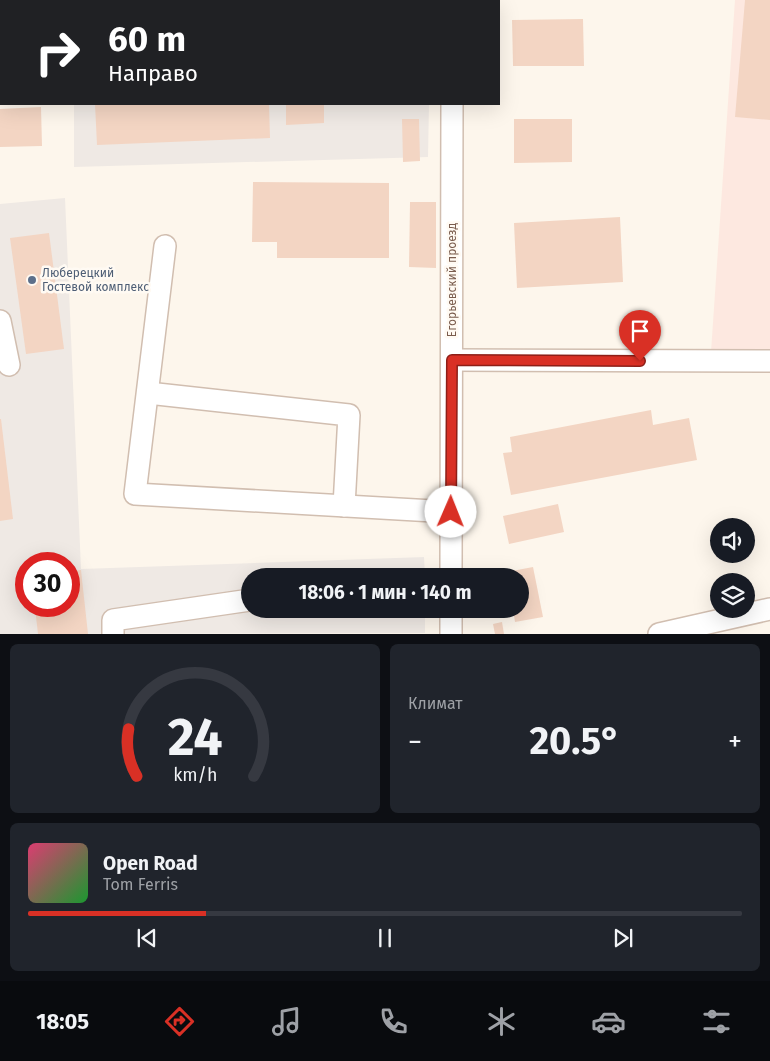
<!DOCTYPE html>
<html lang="ru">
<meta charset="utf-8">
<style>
:root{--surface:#171b24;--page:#20242c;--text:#f1f3f6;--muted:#9ea1a6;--line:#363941;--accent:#d93025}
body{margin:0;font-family:"Fira Sans",sans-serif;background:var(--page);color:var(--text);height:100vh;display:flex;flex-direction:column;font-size:19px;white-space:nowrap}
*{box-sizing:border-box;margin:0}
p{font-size:16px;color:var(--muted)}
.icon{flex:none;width:28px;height:28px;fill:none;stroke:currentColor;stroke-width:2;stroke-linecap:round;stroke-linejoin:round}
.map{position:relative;height:634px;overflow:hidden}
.drawer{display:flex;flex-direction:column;gap:10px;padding:10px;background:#0d0f14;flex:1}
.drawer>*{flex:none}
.guide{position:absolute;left:0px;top:0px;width:500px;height:105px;box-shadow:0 5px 20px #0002;background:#202124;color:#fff;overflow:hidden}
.fabs{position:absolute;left:710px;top:518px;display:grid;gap:10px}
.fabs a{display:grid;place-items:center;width:45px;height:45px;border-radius:50%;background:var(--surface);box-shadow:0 5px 20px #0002;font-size:25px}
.speed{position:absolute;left:15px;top:552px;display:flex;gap:10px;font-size:25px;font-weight:700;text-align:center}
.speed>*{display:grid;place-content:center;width:65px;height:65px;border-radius:50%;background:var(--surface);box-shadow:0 5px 20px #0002;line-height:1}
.speed .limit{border:8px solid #d22;background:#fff;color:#111}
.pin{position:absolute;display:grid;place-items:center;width:42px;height:42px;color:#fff;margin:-51px -21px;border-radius:50% 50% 50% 0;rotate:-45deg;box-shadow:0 0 5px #0007}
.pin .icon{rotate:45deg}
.me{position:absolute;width:55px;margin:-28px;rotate:1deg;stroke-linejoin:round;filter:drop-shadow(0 0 4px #0008)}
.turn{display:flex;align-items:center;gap:18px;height:105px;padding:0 25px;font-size:22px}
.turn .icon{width:65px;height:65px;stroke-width:2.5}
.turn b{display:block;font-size:35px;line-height:42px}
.big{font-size:38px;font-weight:700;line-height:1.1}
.drawer .widget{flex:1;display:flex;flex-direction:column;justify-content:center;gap:8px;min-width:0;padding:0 18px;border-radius:8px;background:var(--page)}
.drawer .dial{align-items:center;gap:0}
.dial svg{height:130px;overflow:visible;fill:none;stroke:var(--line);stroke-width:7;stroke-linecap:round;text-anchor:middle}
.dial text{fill:var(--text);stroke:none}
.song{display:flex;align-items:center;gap:15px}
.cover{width:60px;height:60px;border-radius:8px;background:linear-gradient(135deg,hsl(340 70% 55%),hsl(130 70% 35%))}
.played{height:5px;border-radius:2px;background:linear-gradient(90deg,var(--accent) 25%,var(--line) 25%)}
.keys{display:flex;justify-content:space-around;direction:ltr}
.heat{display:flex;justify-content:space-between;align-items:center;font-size:28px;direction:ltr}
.drawer .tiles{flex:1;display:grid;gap:10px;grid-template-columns:1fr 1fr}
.widget:last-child{grid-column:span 2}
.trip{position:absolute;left:241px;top:568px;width:288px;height:50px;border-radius:25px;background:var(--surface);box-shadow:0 5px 20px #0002;font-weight:700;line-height:50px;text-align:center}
.dock{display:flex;height:80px;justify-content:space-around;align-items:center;background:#090b0e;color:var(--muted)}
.dock .icon{width:35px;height:35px}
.dock .current{color:var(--accent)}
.dock b{font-size:22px;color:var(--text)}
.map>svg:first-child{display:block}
.commercial{fill:#fde8e0}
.industrial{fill:#efe9e4;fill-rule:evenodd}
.building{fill:#f3d5c3}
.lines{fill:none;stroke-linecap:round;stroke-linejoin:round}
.minor-casing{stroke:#d1beb0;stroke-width:24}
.minor{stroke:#fff;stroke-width:21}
.route-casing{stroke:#8d1f18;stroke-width:12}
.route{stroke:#d93025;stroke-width:9}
.service-dot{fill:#5c6f8a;stroke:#fffaf3;stroke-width:2}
.labels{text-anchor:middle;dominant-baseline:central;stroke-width:5;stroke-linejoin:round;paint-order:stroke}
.service-label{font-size:12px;fill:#4e5e75;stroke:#fffaf3;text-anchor:start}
.street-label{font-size:12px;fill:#7a5c4d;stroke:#fffaf3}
</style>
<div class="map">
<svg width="770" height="634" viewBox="0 0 770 634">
<rect width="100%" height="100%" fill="#fdf6ec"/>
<polygon class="commercial" points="735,0 770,0 770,349 711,352"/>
<g class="industrial">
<rect x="75" y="0" width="356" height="1"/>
<polygon points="74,104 429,104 428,157 74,167"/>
<path d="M65 198 81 569 424 557 425 576H250V609H425V633L0 634V204ZM26 564H69V606H26Z"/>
</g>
<g class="building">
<polygon points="745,0 770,0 770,120 735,117"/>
<polygon points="583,19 584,66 513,66 512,20"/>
<polygon points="95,104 269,104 270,138 97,145"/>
<polygon points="286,104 324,104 324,123 286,125"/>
<polygon points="41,107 42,146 0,147 0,109"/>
<polygon points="402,119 419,119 420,161 403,162"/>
<polygon points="514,119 572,119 572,162 514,163"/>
<polygon points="253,182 389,183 389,258 277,258 277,242 252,242"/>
<polygon points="410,202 436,202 436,268 409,267"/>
<polygon points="620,217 623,282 517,288 514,223"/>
<polygon points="49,233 64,349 26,354 10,238"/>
<polygon points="651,410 653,425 689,418 697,460 511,495 503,453 512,452 510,437"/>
<polygon points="0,419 1,419 13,519 0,521"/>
<polygon points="558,504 564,532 509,544 503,516"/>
<polygon points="533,567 543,617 515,622 513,609 520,609 520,576 506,576 506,572"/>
<polygon points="81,570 88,634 38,634 35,608 69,606 69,571"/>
<polygon points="502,622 504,634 495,634 493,624"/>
</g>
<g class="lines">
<defs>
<g id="minor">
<polyline points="452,0 452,1"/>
<polyline points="165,246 135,494 451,512"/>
<polyline points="0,321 9,365"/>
<polyline points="452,360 770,361"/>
<polyline points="148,393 349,415 344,506"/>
<polyline points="451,576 452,104"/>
<polyline points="451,609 451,634"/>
<polyline points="113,634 113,620 250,600"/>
<polyline points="659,634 770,609"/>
</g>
</defs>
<use href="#minor" class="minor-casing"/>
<use href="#minor" class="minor"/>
</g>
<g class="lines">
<defs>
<polyline id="route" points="451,512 452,360 640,361"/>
</defs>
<use href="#route" class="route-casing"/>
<use href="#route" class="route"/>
</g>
<circle class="service-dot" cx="32" cy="280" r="5"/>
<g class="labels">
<g class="service-label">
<text x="42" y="273">Люберецкий<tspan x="42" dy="14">Гостевой комплекс</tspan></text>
</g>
<g class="street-label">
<text transform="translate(452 280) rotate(-90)">Егорьевский проезд</text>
</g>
</g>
</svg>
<div class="fabs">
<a><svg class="icon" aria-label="sound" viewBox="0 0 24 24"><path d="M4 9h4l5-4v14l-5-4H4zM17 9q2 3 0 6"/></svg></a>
<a><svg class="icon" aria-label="layers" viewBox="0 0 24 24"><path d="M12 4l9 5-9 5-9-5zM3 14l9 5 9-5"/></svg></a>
</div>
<div class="speed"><div class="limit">30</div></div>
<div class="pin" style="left:640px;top:361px;background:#d93025"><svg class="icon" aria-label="arrive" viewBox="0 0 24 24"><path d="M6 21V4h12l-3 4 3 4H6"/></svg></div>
<svg class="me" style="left:451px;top:512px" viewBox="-20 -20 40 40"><circle r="19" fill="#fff"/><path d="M0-13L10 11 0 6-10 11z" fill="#d93025"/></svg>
<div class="trip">18:06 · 1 мин · 140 m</div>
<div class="guide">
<div class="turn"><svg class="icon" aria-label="right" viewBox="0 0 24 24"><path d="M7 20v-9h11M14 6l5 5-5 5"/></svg><div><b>60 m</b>Направо</div></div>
</div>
</div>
<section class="drawer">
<div class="tiles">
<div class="widget dial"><svg viewBox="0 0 100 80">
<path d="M14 69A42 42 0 1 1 86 69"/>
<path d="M14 69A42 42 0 0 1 9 40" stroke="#d93025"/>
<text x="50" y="56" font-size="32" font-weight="700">24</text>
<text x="50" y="72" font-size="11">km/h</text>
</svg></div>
<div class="widget"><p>Климат</p>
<div class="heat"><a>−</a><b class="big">20.5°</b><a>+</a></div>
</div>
<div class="widget">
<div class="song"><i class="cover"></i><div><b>Open Road</b><p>Tom Ferris</p></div></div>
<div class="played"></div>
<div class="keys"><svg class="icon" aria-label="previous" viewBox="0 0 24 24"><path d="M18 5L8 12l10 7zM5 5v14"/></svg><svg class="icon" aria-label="pause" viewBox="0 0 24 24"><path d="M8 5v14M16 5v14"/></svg><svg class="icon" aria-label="next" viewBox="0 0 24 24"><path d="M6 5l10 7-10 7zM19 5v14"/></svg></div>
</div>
</div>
</section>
<nav class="dock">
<b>18:05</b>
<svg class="icon current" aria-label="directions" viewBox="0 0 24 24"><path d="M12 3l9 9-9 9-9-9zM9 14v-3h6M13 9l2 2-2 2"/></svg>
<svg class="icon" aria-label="music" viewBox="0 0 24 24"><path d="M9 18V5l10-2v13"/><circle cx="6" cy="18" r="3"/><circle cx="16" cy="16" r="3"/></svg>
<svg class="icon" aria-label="phone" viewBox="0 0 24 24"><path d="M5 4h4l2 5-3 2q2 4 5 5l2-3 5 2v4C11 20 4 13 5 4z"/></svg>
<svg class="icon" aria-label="climate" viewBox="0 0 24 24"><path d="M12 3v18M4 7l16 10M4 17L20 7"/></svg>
<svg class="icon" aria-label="car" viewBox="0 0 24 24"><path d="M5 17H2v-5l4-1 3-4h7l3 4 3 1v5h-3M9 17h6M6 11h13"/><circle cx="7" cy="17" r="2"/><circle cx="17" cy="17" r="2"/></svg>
<svg class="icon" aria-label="filters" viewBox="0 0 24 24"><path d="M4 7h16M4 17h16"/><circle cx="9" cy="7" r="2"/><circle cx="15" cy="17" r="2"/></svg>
</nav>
